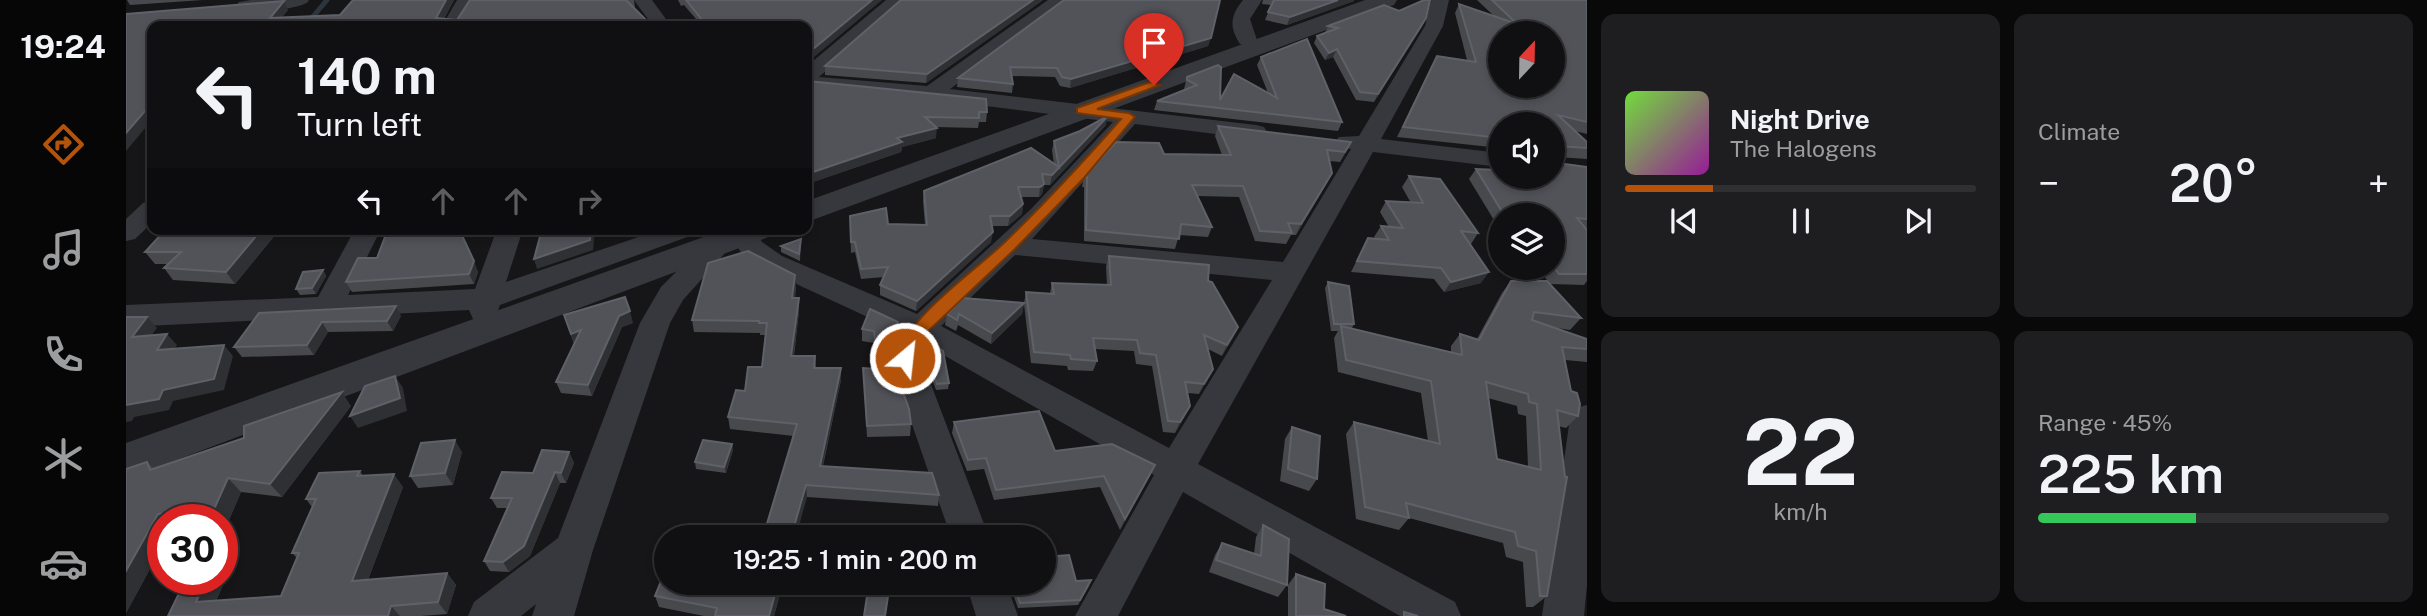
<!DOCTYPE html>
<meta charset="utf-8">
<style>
:root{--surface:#101012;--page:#1e1e20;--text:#f1f3f6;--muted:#9c9d9f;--line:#303032;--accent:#b45309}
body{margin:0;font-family:"Public Sans",sans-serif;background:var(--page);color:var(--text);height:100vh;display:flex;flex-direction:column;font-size:26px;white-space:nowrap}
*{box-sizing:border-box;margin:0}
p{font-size:23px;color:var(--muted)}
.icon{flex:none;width:38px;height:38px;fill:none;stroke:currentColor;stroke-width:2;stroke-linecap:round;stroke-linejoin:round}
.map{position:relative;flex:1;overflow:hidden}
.details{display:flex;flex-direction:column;gap:14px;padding:14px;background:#09090a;width:840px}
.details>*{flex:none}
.banner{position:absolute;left:21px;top:21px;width:665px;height:214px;border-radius:14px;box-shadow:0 4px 10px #0003,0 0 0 2px var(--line);background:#101012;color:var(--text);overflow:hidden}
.needle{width:46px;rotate:22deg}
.fabs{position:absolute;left:1362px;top:21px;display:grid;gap:14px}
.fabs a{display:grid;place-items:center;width:77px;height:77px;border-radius:50%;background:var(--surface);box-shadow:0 4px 10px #0003,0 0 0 2px var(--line);font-size:35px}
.speed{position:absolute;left:21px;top:504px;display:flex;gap:14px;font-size:35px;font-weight:700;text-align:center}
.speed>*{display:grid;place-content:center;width:91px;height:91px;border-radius:50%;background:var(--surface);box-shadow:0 4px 10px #0003,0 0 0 2px var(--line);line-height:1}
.speed .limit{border:10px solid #d22;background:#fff;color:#111}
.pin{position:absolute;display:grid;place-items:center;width:60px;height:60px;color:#fff;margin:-72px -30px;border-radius:50% 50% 50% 0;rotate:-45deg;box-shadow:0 0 7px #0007}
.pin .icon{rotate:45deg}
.me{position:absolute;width:77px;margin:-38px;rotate:28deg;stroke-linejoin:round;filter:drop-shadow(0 0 5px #0008)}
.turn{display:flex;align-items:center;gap:24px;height:147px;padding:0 35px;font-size:32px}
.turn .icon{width:91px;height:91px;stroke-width:2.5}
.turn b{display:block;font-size:49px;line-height:60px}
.lanes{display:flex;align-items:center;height:66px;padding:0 35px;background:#0003;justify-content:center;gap:35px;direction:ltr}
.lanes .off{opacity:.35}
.big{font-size:52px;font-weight:600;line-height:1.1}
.details .card{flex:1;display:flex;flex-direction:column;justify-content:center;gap:10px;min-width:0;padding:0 24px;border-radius:14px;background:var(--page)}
.details .dial{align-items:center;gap:0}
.dial b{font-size:91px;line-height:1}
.song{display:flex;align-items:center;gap:21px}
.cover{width:84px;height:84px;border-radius:10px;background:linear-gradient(135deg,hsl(100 70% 55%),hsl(300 70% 35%))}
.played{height:7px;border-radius:4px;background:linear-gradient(90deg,var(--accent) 25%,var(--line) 25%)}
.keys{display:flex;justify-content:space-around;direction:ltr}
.heat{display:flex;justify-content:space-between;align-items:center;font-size:38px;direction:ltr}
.charge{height:10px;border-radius:5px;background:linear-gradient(90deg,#34c759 45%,var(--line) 0)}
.details .tiles{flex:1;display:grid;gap:14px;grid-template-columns:repeat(2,1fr)}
.trip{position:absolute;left:528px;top:525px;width:402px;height:70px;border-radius:35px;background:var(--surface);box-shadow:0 4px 10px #0003,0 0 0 2px var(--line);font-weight:600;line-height:70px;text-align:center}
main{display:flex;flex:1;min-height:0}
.tab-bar{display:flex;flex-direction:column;width:126px;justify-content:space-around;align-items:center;background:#060607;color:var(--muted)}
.tab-bar .icon{width:49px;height:49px}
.tab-bar .on{color:var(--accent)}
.tab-bar b{font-size:32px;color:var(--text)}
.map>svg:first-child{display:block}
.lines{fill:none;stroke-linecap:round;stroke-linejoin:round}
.stream{stroke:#2c353c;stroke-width:5}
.minor{fill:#37383d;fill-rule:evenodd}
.tertiary{fill:#37383d;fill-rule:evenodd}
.wall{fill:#47494d;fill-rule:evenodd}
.shaded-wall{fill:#2f3033}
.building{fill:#525359;stroke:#5f6168;stroke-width:2;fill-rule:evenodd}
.route{fill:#b45309;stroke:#753606;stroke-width:2}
</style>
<main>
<nav class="tab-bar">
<b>19:24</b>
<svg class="icon on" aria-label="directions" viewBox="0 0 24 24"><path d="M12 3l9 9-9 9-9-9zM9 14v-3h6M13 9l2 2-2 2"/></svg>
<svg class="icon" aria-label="music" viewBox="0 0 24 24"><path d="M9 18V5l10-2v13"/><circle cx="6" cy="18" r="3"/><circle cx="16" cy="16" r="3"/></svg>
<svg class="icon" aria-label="phone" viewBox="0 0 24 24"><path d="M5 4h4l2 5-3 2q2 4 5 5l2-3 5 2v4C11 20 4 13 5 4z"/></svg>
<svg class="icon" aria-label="climate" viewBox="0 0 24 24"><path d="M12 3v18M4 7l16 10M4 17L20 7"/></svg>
<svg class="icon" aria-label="car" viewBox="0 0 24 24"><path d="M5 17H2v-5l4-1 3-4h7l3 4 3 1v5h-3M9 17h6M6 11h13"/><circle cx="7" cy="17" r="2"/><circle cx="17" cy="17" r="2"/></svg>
</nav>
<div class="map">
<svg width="1461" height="616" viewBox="0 0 1461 616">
<rect width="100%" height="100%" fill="#161618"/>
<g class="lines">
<polyline class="stream" points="179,26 201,0"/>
<g class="minor">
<path d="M125 0H182L183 1C175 10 118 15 110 6L113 2Z"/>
<polygon points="331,0 349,0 334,26 316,26"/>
<polygon points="508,0 526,0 545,26 527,26"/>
<path d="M760 0H780L693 77 801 86 922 0H943L824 89 1130 125 1138 127 1141 132 1138 137 1130 139 1009 124 906 239 1157 262 1225 149 1213 147 1209 142 1213 137 1233 136 1299 26 1305 0H1323L1317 26 1255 139 1374 153V167L1247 152 1072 464 1329 602 1335 616H1274L1057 492 992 616H949L1028 475 800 345 795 358 863 537H825L763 358 776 333 636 268 616 254 604 235 607 229H627L636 242 656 256 791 314 905 209 987 122 805 99 681 88V66ZM889 255 1146 280 1043 448 815 326Z"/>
<path d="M1117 0H1136L1124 19 1131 40 1121 46 1114 44C1103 27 1104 16 1117 0Z"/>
<polygon points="26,201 26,223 9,239 0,241 0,219 17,203"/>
<polygon points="229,229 255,229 222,295 349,289 371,229 397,229 380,282 536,229 600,229 608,243 557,300 544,323 467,550 448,616 406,616 410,604 395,616 342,616 348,602 432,538 514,323 535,287 580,242 575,232 374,305 369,319 358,322 347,319 343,310 0,327 0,305 192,297"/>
<polygon points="1461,405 1461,585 1458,616 1416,616 1444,418 1449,408"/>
<polygon points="840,583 880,583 892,616 850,616"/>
</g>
<g class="tertiary">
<polygon points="1239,0 1271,0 1268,5 681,222 681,201"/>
<polygon points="600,229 649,229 645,236 0,479 0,443"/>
</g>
</g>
<g class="wall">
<polygon points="1,0 77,0 4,5"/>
<polygon points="227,0 328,0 318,19 331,20 344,0 508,0 509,8 508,8 522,22 522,26 26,26 0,14 162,10 156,17 214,15"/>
<polygon points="552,0 756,0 681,26 576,26 558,5 555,6"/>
<polygon points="917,0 800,83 699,75 699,66"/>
<polygon points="938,0 1100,0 1094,0 1082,46 944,88 934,86 929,77 886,76 887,84 886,93 831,87 832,78"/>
<polygon points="1137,0 1228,0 1228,1 1161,25 1139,20 1145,5 1136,4"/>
<polygon points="1351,0 1461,0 1461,134 1449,131 1461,142 1461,159 1431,157 1431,163 1461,167 1461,281 1458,285 1424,284 1412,268 1426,268 1426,215 1374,215 1374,230 1343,179 1350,169 1426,177 1426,124 1374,124 1374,148 1271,137 1306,65 1341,60 1329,13 1333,4 1368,16"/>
<polygon points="1297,25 1248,102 1230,100 1207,57 1199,60 1188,43 1191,36 1199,33 1202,26"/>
<polygon points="1135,57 1216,122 1212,131 1028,110 1031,101 1059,89 1058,89 1061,77 1094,100 1142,93 1131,65"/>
<polygon points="681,85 861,112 860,122 853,122 852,128 809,127 810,138 776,147 775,152 681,184"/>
<polygon points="980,125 924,185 918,185 916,194 913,197 895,197 897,204 896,214 882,226 866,226 865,242 790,311 754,295 754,285 758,277 735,279 729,252 725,253 724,216 762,224 799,225 797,201 798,191 928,164 926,150 928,141"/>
<polygon points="1092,126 1220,152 1214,162 1204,161 1206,173 1201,183 1170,235 1165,235 1160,244 1129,241 1113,197 1072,196 1086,227 1082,237 1053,235 1049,249 958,241 958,187 956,187 958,177 1038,154 1096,155 1089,136"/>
<polygon points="1283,176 1352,233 1345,244 1344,243 1355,283 1318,292 1308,279 1225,272 1242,238 1250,239 1248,237 1255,226 1263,227 1254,212 1260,201 1285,203 1276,187"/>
<polygon points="154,229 109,284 47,280 38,268 42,264 29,264 19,252"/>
<polygon points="262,229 368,229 365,237 336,237 352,272 348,284 226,292 220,282 251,258"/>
<polygon points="675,239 674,261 655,252 655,246"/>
<polygon points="983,256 1082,281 1112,327 1096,356 1082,349 1087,369 1073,394 1062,393 1059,416 1049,433 1037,432 1026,366 1010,364 1008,351 969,349 971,361 967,371 942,370 941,366 905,363 898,304 896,314 865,344 832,325 830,331 819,325 821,314 898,303 900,292 924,293 926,283 981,285 980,266"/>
<polygon points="197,270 200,276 190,294 174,295 170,289"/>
<path d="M1385 281 1455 318 1444 330 1431 328 1461 339V362L1439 360 1445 391 1452 416 1440 428 1432 426 1421 596 1407 607H1400L1397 562 1380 557 1377 543 1283 518 1273 530 1230 519 1220 434 1228 422 1302 441 1295 393 1212 372 1208 338 1212 331H1205L1199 288 1202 282 1228 324 1226 328 1325 352V346L1334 334 1351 339 1376 293ZM1362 398 1391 406 1392 414 1400 416 1402 467 1371 459Z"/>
<polygon points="670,287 669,298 673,298 673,311 668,356 689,356 690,368 715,380 697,466 813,495 812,506 681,497 668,436 604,429 602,417 619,391 636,367 639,335 634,335 634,333 568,332 566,320"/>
<polygon points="133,313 275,316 267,331 202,332 188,355 116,357 108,347"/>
<polygon points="438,315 507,323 496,327 466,396 435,393 430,382 448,344"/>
<polygon points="736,329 771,334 763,353 785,424 784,436 741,437 737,368 750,369 748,343 736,341"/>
<polygon points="802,361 823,383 822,389 810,390 801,367"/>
<polygon points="225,406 156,497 115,492 103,520 96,521 37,520 37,545 0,613 21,462 28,469"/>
<polygon points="828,422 929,451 1029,465 1024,476 994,530 974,487 868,500 858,469 841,471 826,433"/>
<polygon points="1166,427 1191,479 1183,491 1154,481 1159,439"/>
<polygon points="606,444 607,450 600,473 570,469 569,462"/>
<polygon points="336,452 327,485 292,488 284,476"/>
<polygon points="443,452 448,463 440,483 434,483 404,556 383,572 364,571 358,561 382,508 371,508 365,498"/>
<polygon points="234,471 237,476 277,487 242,580 321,573 330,585 321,614 295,616 42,616 106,565 90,601 155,596 171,558 166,553 186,507 180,499"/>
<polygon points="1137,525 1161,585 1152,597 1083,572 1089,555 1096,543 1128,554 1130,537"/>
<polygon points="1170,574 1198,609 1220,616 1162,616 1162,585"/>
<polygon points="950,581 963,586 952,605 892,608 883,583 919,583"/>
<polygon points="657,583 648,616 578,616 533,607 529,596"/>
<polygon points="794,583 842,590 841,596 794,591"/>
</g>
<g class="shaded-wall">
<polygon points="320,0 328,0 314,26 310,18"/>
<polygon points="746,0 756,0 681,63 681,54"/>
<polygon points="907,0 917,0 800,83 801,74"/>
<polygon points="1212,0 1228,0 1228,1 1161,25 1164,17"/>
<polygon points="158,1 162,10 149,26 144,18"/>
<polygon points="1300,18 1297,25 1248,102 1252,94"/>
<polygon points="522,22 522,26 507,26"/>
<polygon points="1085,38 1082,46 944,88 945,79"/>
<polygon points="1211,49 1207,57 1199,60 1203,53"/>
<polygon points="26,103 26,120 0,151 0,133"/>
<polygon points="982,116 980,125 924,185 926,175"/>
<polygon points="811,128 810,138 776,147 775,152 681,184 681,174 771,138"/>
<polygon points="1206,173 1201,183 1170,235 1175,224"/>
<polygon points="918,184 916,194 913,197 914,187"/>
<polygon points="897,204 896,214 882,226 884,216"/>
<polygon points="136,229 154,229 109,284 100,272"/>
<polygon points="362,229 368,229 365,237"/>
<polygon points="465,229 469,229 467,250 411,269 408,259"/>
<polygon points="867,232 865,242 790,311 791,301"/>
<polygon points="348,261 352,272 348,284 343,274"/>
<polygon points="197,270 200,276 190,294 186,288"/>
<polygon points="1363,272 1355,283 1318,292 1325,282"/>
<polygon points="669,275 670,287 667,310 666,298"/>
<polygon points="673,298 673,311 666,368 665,356"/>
<polygon points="898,303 896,314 865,344 866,333"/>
<polygon points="270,306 275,316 267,331 261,321"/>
<polygon points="504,311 507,323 496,327 466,396 462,385 493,316"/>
<polygon points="21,317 31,328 16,348 6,337"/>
<polygon points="196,322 202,332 188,355 181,345"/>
<polygon points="772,322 771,334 761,359 761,347"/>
<polygon points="1112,327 1107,338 1096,356 1101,345"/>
<polygon points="455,330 449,345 445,334"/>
<polygon points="41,334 51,345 41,362 31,350"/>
<polygon points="98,345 107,356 98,390 47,401 43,410 8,417 6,421 0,422 0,405 37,390"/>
<polygon points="715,368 715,380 694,478 694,466"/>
<polygon points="1087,369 1082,379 1073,394 1078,384"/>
<polygon points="269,376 277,388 281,411 232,428 224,416"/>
<polygon points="216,392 225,406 156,497 144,484"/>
<polygon points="1064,406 1059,416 1049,433 1054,422"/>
<polygon points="329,440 336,452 327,485 319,473"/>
<polygon points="606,444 607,450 600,473 598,467"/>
<polygon points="443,452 448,463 440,483 435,473"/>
<polygon points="1029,465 1024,476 994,530 999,519"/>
<polygon points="429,472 434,483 404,556 383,572 377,562"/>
<polygon points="268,474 277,487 237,593 226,581"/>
<polygon points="102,478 115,492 103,520 89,507"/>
<polygon points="680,485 681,497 670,537 665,537"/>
<polygon points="32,514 37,520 37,545 0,613 0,571"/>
<polygon points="96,555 106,565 84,614 70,602 80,579 96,579"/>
<polygon points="321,573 330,585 321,614 312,602"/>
<polygon points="652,583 657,583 648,616 643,616"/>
<polygon points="265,606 274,616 262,616"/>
</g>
<g class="building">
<polygon points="227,0 320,0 310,18 331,20 344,0 502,0 500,0 522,22 507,26 26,26 26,103 0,133 0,14 158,1 144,18 214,15"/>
<polygon points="560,0 746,0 681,54 681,26 581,26"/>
<polygon points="775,0 907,0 801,74 699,66"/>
<polygon points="938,0 1094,0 1085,38 945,79 936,77 931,68 884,67 887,84 832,78"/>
<polygon points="1148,0 1212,0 1164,17 1142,12"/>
<polygon points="1298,0 1304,0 1300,18 1252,94 1234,92 1211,49 1203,53 1191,36 1212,28 1202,26 1258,5 1273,11"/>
<path d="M1366 0H1461V122L1432 115 1461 142V148L1431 146V163L1461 167V219L1451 218 1461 230V274H1433L1426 265V215H1378L1350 169 1374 170V177H1426V124H1374V138L1277 127 1311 56 1350 62 1333 4 1391 24ZM1374 33H1426V86H1374Z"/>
<polygon points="1181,39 1216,122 1031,101 1071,85 1061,80 1061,77 1092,65 1095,67 1094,100 1108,74 1151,98 1135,57"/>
<polygon points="682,81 860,99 861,112 853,112 853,118 799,117 811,128 771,138 776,142 681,174 681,85"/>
<polygon points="982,116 926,175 916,174 918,184 914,187 892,187 897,204 884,216 864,216 867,232 791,301 754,285 762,267 735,269 729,242 725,242 724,216 760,208 762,224 801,225 798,191 905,148 933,167 928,141 954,131"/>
<polygon points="1092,126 1225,142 1219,152 1201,150 1206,173 1175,224 1162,223 1166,233 1134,231 1117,186 1066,185 1086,227 1055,224 1053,239 960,230 961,177 958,177 990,142 1033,143 1038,154 1105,155"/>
<polygon points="1283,176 1314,179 1352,233 1335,231 1363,272 1325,282 1315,268 1231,261 1242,238 1263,240 1255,226 1277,228 1260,201 1297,203"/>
<polygon points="40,229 136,229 100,272 38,268 55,252 19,252"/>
<polygon points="262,229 333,229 348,261 343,274 220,282 232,258 251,258"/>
<polygon points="416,229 465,229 464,240 408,259"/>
<polygon points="675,239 673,254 655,246"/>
<polygon points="622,251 669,275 666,298 673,298 665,356 689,356 688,368 715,368 694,466 806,473 813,495 680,485 665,537 637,537 671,424 602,417 610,390 619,391 622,367 636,367 641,323 633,323 633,321 566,320 582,263"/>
<polygon points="983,256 1083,265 1082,281 1086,282 1112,327 1101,345 1078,335 1087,369 1078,384 1059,382 1064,406 1054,422 1042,421 1030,355 1014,353 1011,340 967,338 971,361 945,359 944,355 908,352 900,292 928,294 926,283 985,285"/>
<polygon points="197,270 186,288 170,289 177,272"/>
<path d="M1385 281H1421L1455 318 1408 312 1406 320 1461 339V349L1436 347 1445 391 1451 393 1454 404 1452 416 1431 410 1439 477H1441L1421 596H1414L1410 551 1392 546 1389 532 1280 503 1283 518 1239 507 1228 422 1314 444 1305 381 1220 360 1215 326 1336 355 1334 334 1353 340ZM1360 382 1402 394 1403 402 1411 404 1415 470 1371 459Z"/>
<polygon points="1202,282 1223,286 1228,324 1208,324"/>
<polygon points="499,297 504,311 493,316 462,385 430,382 455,330 445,334 438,315"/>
<polygon points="837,298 898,303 866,333 833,314 831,320 821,314"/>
<polygon points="270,306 261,321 196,322 181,345 108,347 133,313"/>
<polygon points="744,309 772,322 761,347 783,409 785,424 741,426 737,368 752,369 748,331 736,329"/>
<polygon points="0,317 21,317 6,337 41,334 31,350 98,345 88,379 37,390 33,399 0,405"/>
<polygon points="807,345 817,351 823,383 811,384 802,361"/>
<polygon points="269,376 274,398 224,416 239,386"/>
<polygon points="216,392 144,484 102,478 89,507 32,514 0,571 0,469 21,462 24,470 118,438 118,426"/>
<polygon points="913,411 929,451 986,444 1029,465 999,519 978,476 870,490 860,458 842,460 828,422"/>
<polygon points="1166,427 1194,436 1191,479 1162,469"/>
<polygon points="329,440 319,473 284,476 295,443"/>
<polygon points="577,440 606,444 598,467 569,462"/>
<polygon points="416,450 443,452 435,473 429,472 398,546 377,562 358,561 386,498 365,498 376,472 407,473"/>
<polygon points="234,471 231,476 268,474 226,581 321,573 312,602 265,606 262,616 42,616 60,579 80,579 70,602 155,596 173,553 166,553 190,499 180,499 193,473"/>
<polygon points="1137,525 1163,539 1161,585 1090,560 1096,543 1135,556"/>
<polygon points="943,555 950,581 965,580 954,600 894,603 887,583 919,583 919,557"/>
<polygon points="541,566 541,583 652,583 643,616 589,616 591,608 529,596"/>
<polygon points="1170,574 1199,584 1198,609 1220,616 1170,616"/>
<polygon points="743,583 764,583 759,616 738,616"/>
<polygon points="794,583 840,583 842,590 794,585"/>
<polygon points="1278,612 1292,616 1278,616"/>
</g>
<path class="route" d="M1024 82 1034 85 971 109 1003 113 1009 117 958 178 889 249 800 333 785 363H773L770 358C782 316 848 272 880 241 920 202 958 161 995 119L951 113V108Z"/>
</svg>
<div class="fabs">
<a><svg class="needle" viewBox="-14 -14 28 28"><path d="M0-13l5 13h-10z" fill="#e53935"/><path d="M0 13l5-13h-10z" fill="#9c9d9f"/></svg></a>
<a><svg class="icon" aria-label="sound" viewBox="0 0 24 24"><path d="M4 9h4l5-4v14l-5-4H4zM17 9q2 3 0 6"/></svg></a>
<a><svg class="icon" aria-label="layers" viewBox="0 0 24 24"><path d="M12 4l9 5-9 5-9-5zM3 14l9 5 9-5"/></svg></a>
</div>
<div class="speed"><div class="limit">30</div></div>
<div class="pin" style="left:1028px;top:85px;background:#d93025"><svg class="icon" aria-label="arrive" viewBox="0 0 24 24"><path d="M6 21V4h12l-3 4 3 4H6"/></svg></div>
<svg class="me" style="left:779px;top:358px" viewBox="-20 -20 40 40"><circle r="17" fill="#b45309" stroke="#fff" stroke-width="3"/><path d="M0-11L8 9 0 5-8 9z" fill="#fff"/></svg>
<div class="trip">19:25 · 1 min · 200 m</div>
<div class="banner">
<div class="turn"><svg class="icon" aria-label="left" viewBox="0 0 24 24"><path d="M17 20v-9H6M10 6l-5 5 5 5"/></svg><div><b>140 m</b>Turn left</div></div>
<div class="lanes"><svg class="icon" aria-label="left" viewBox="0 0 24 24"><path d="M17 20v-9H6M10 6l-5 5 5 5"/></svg><svg class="icon off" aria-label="ahead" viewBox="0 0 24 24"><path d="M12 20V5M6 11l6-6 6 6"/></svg><svg class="icon off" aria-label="ahead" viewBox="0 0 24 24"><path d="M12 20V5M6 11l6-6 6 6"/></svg><svg class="icon off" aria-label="right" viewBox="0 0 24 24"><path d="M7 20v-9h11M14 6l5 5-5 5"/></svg></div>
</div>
</div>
<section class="details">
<div class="tiles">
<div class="card">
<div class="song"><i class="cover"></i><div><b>Night Drive</b><p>The Halogens</p></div></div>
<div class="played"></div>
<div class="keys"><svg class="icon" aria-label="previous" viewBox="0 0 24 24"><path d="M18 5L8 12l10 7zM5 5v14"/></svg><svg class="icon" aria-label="pause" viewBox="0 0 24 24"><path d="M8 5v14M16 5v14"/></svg><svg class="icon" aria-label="next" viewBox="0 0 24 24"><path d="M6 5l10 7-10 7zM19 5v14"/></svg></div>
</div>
<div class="card"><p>Climate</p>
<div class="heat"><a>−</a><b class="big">20°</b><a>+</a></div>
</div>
<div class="card dial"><b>22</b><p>km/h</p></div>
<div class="card"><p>Range · 45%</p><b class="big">225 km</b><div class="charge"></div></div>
</div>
</section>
</main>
